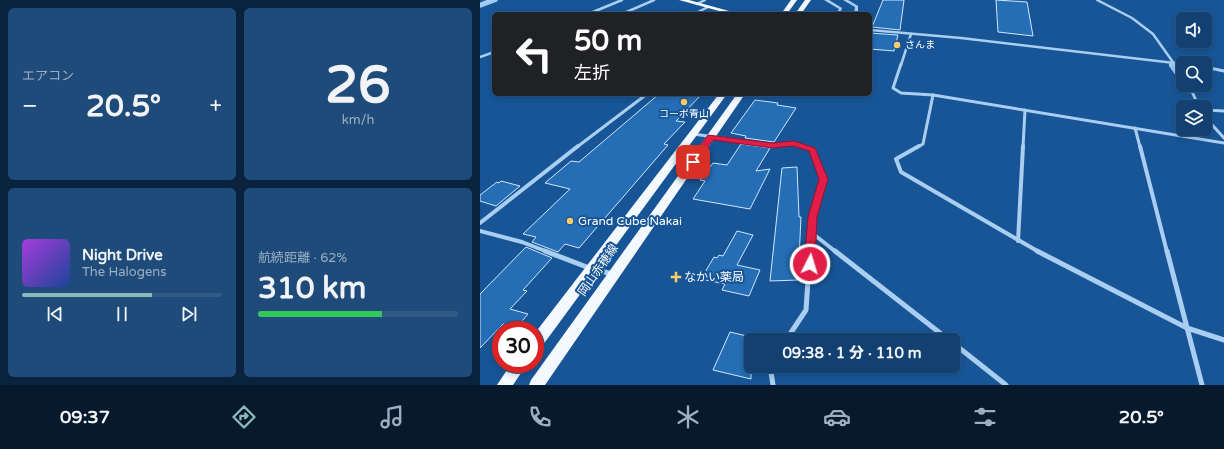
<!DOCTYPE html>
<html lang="ja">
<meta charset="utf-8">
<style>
:root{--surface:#114071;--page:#1e4b79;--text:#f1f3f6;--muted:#9cafc3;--line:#305984;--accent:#8bbbb9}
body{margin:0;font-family:"Varela Round","Noto Sans JP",sans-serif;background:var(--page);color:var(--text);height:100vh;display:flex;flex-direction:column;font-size:15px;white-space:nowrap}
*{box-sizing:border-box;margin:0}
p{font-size:13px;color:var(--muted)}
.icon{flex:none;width:22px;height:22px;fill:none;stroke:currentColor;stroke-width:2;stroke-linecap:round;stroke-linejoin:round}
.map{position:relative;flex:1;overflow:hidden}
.side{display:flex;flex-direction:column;gap:8px;padding:8px;background:#09233e;width:480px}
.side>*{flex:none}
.top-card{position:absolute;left:12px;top:12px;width:380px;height:84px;border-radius:6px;box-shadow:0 2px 6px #0003,0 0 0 1px var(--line);background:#202124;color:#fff;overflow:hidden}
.fabs{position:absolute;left:696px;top:12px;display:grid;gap:8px}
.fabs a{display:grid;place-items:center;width:36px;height:36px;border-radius:6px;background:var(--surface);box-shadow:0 2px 6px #0003,0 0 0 1px var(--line);font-size:20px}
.speed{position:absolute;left:12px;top:321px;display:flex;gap:8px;font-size:20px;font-weight:700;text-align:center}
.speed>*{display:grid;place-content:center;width:52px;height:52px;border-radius:50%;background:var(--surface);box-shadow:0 2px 6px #0003,0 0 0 1px var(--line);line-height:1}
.speed .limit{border:6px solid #d22;background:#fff;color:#111}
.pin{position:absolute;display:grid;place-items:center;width:34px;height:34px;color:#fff;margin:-17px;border-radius:8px;box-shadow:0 2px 6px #0006}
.me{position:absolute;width:44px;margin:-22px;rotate:5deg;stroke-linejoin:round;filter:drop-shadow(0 0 3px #0008)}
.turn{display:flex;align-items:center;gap:14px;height:84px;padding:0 16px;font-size:18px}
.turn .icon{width:52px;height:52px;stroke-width:2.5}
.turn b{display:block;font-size:28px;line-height:34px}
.big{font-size:30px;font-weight:800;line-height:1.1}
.side .tile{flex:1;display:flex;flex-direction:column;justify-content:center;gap:6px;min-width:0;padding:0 14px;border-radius:6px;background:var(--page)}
.side .dial{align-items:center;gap:0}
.dial b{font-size:52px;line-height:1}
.song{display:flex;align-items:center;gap:12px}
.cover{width:48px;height:48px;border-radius:6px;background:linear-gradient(135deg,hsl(280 70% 55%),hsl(220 70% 35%))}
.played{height:4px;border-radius:2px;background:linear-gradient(90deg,var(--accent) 65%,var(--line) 65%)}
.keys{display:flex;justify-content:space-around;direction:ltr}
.heat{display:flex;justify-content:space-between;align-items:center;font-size:22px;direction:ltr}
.charge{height:6px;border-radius:3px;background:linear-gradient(90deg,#34c759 62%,var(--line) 0)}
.side .tiles{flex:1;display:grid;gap:8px;grid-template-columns:repeat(2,1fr)}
.trip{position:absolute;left:264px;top:333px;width:216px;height:40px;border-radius:6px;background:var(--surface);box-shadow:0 2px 6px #0003,0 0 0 1px var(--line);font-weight:800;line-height:40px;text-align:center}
.tab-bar{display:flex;height:64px;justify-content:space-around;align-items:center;background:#071a2d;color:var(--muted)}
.tab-bar .icon{width:28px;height:28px}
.tab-bar .active{color:var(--accent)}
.tab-bar b{font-size:18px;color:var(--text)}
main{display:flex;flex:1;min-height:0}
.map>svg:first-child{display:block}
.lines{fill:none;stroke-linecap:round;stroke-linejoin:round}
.stream-far1{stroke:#9cc9f4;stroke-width:3.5}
.stream{stroke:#9cc9f4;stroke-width:4.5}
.building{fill:#256db5;stroke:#d1e7fc}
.minor-far3{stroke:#a9cef1;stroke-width:2.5}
.minor-far2{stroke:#a9cef1;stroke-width:3}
.minor-far1{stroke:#a9cef1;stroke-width:4}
.minor{stroke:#a9cef1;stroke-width:5}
.tertiary{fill:#a9cef1;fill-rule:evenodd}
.primary{fill:#f4f9ff;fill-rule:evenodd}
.route{fill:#e11d48;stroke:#92132f}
.poi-dot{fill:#ffcc6a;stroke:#175597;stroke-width:1.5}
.labels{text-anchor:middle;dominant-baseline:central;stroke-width:4;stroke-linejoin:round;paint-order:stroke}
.far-poi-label{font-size:10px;fill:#fff;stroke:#175597;text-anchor:start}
.poi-label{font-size:12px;fill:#fff;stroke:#175597;text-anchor:start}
.street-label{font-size:12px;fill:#fff;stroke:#175597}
</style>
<main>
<section class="side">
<div class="tiles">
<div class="tile"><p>エアコン</p>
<div class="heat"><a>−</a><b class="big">20.5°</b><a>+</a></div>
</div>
<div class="tile dial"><b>26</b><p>km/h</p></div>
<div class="tile">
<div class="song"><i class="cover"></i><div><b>Night Drive</b><p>The Halogens</p></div></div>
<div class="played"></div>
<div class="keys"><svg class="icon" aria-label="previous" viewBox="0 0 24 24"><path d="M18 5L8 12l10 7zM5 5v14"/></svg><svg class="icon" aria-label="pause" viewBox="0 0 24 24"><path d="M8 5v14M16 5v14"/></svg><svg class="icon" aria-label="next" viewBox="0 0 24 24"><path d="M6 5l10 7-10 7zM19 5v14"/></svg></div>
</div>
<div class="tile"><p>航続距離 · 62%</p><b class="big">310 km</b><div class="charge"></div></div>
</div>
</section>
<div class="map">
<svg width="744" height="385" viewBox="0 0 744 385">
<rect width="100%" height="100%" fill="#175597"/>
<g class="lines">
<polyline class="stream-far1" points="0,6 16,0"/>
<g class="stream">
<polyline points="691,65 703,82"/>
<polyline points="705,85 709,91"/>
</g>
</g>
<g class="building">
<polygon points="403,0 424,0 420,30 392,27"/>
<polygon points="516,0 547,2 553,36 518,32"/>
<polygon points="390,33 418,35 414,51 390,49"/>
<polygon points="179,94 222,94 196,121 205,122 184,144 188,145 99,248 85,244 78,252 52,242 56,237 43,234 90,189 65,183 91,161 99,162"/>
<polygon points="275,100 298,103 297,105 316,108 294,142 265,138 266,136 251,133"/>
<polygon points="261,144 290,148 276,171 290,169 270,209 213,199 225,181 220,180 233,163 247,165"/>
<polygon points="317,167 319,217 321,217 318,280 290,281 302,168"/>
<polygon points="21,181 40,186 16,206 0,201 0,195 17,182 19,183"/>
<polygon points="257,231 273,235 257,265 280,270 269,296 242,290 245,284 221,279 234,257 237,258 239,255 243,256"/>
<polygon points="46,247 72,258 43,290 47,291 30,309 48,314 37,327 23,324 0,348 0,294"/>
<polygon points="250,332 271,337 271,379 233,370"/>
</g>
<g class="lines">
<g class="minor-far3">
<polyline points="617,0 652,18 673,34 695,65"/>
<polyline points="0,4 10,0"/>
<polyline points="217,4 225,0"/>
<polyline points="108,14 142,0"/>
<polyline points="142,14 174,0"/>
<polyline points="214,14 228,7"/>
<polyline points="390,30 481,38 703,64"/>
<polyline points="0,57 14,52"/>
<polyline points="421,65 431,34"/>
</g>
<g class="minor-far2">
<polyline points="421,64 413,88 421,93 453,95 744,143"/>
<polyline points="694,64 703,76"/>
<polyline points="725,67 744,71"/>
<polyline points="709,85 719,107"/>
<polyline points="725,110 744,111"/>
<polyline points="725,117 744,138"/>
<polyline points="655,128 660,147"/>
<polyline points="213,134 292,145 314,143 324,147"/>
<polyline points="97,147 167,94"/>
<polyline points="438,147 443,144 453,95"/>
<polyline points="543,147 545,110"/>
</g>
<g class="minor-far1">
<polyline points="322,146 332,150 344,179 333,217 330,252"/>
<polyline points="439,146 416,159 421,172 559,252"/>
<polyline points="660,146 687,252"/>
<polyline points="0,223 98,146"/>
<polyline points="0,231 42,242 68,252"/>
<polyline points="332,233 356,252"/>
<polyline points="538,241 543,146"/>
</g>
<g class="minor">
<polyline points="65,251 112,269 133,274"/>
<polyline points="355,251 469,340"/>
<polyline points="557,251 707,328 744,340"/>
<polyline points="687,251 722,385"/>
<polyline points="306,340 326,310 330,251"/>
<polyline points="473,343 526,385"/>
<polyline points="290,366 293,385"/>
</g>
<g class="tertiary">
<polygon points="344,0 349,0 362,8 360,14 356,14 359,9"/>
<polygon points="363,0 368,0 378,6 378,14 374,14 375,7"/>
</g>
<g class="primary">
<polygon points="199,0 209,0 260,14 250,14"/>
<polygon points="311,0 317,0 307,14 301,14"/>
<polygon points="325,0 331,0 321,14 315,14"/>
<polygon points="239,94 247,94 60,349 55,351 55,333"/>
<polygon points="257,94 265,94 65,385 49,385 51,380"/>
<polygon points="31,364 47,364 33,385 17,385"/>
</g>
</g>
<polygon class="route" points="228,135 292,143 314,141 335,148 348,179 337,217 335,264 333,267 330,268 326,267 324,264 328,217 339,179 329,151 313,146 292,148 233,140 216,164 210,164 208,162 210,160"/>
<g class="poi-dot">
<circle cx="417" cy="45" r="4"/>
<circle cx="204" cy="102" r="4"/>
<circle cx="90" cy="221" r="4"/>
<path d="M194 271h4v4h4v4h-4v4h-4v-4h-4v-4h4z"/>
</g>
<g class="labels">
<g class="far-poi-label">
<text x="425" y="45">さんま</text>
<text x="204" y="114" text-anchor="middle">コーポ青山</text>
</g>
<g class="poi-label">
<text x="98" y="221">Grand Cube Nakai</text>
<text x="204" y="277">なかい薬局</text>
</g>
<g class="street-label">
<text transform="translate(118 270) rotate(-55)">岡山赤穂線</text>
</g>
</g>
</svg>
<div class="fabs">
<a><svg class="icon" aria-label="sound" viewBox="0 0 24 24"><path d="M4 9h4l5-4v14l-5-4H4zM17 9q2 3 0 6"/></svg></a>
<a><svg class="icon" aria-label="search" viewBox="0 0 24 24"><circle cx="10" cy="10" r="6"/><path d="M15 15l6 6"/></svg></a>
<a><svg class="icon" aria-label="layers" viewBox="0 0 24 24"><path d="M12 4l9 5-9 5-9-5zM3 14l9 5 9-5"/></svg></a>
</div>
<div class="speed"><div class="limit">30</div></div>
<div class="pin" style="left:213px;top:162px;background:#d93025"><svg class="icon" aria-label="arrive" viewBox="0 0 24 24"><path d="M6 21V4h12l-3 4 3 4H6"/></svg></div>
<svg class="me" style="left:330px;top:264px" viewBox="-20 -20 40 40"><circle r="17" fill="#e11d48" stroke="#fff" stroke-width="3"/><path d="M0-11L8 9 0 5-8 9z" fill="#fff"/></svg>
<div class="trip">09:38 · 1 分 · 110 m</div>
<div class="top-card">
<div class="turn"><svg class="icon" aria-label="left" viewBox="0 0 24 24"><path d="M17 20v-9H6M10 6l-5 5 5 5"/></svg><div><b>50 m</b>左折</div></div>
</div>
</div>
</main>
<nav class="tab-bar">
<b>09:37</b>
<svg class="icon active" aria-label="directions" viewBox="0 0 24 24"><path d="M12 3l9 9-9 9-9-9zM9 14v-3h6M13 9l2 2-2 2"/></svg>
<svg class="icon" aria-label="music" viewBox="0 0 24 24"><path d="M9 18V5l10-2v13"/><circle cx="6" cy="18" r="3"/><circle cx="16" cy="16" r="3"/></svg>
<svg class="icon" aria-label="phone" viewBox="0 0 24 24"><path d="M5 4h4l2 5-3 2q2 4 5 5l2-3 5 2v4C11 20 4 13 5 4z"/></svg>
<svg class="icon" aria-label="climate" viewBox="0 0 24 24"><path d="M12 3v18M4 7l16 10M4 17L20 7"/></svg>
<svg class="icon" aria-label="car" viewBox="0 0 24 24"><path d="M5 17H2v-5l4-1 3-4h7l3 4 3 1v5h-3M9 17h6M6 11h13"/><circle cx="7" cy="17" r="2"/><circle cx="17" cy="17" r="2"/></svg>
<svg class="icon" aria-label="filters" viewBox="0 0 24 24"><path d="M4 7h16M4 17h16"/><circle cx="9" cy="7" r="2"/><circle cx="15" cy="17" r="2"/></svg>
<b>20.5°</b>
</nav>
